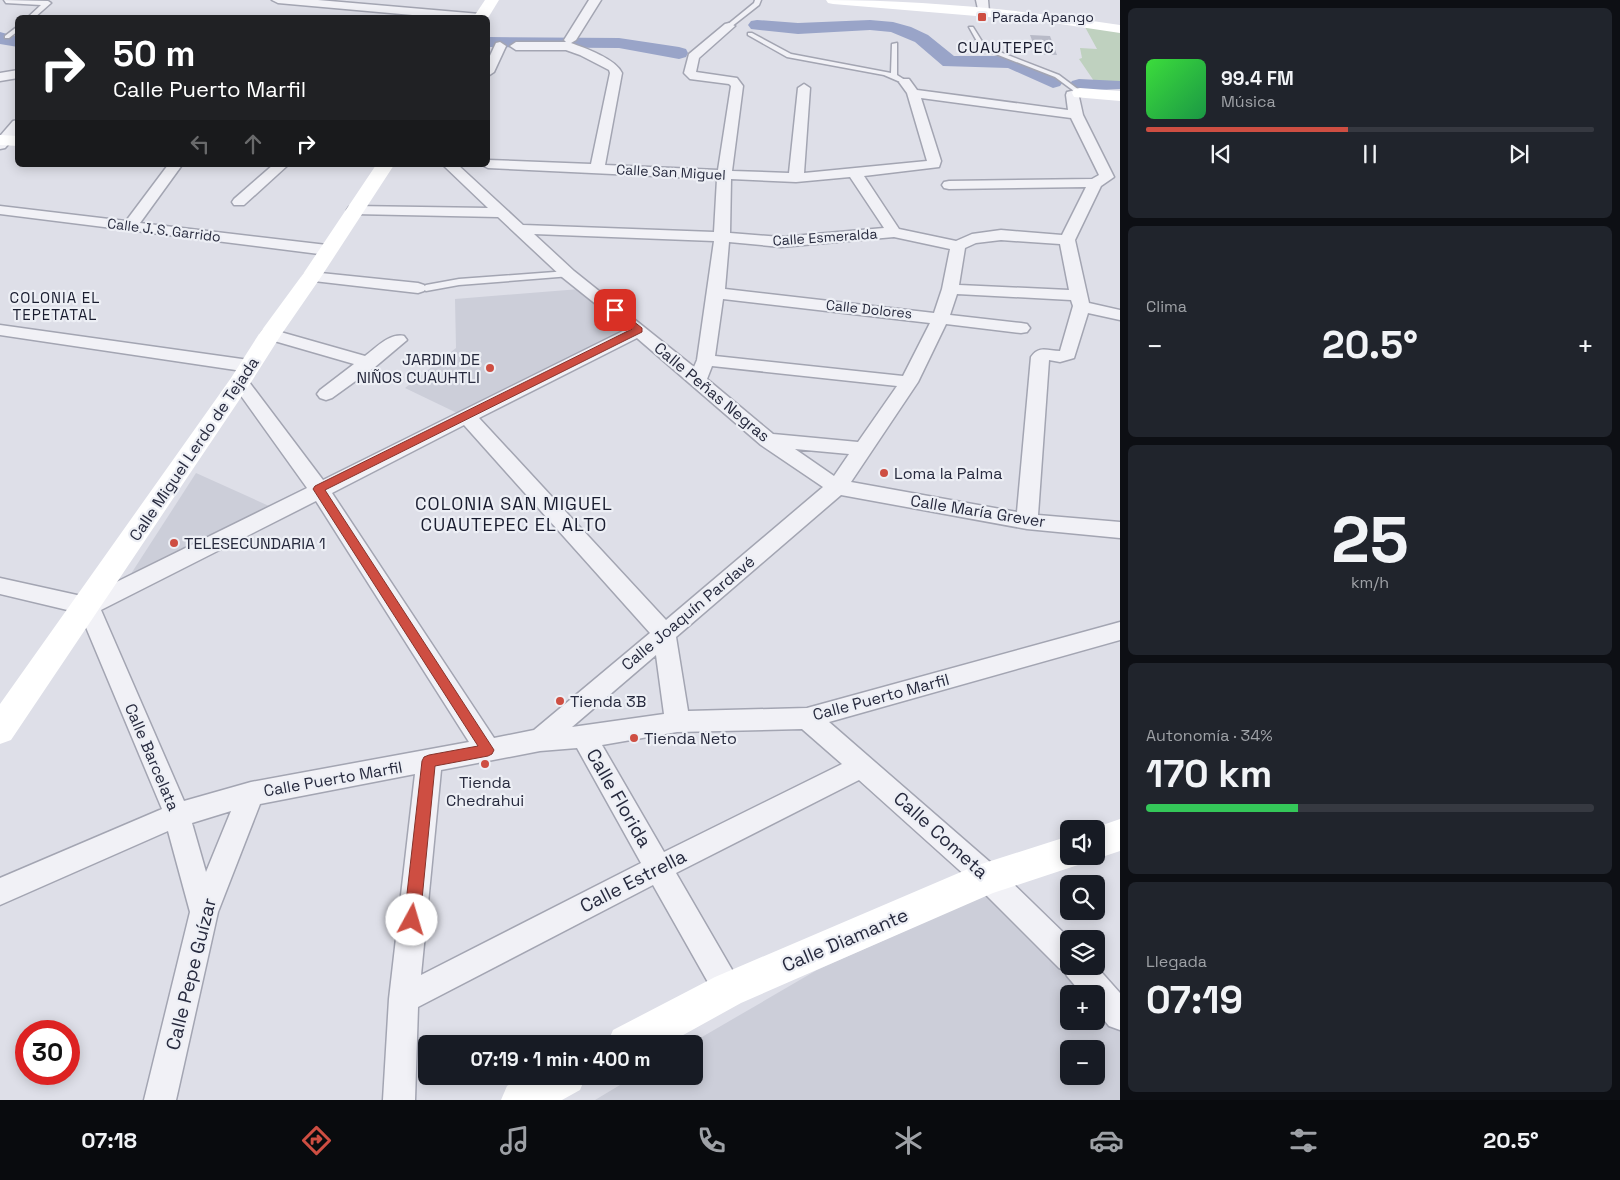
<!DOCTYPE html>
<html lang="es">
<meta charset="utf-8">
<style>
:root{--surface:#171b24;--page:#20242c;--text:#f1f3f6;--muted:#9ea1a6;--line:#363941;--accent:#ce4e42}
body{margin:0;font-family:"Space Grotesk",sans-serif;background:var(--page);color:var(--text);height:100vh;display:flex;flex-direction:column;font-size:19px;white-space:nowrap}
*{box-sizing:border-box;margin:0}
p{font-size:16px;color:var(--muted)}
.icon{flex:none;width:28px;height:28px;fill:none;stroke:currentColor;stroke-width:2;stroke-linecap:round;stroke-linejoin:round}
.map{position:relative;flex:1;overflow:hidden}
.side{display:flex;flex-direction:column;gap:8px;padding:8px;background:#0d0f14;width:500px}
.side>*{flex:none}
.top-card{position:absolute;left:15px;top:15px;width:475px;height:152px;border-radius:8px;box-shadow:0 2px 12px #0003;background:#202124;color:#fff;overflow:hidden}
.tools{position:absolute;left:1060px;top:820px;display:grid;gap:10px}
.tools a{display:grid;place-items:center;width:45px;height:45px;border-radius:8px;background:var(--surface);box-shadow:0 2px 12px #0003;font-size:25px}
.speed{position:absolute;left:15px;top:1020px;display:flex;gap:10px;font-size:25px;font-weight:700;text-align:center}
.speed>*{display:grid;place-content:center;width:65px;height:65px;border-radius:50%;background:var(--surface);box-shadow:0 2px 12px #0003;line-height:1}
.speed .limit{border:8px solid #d22;background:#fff;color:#111}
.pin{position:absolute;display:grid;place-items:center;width:42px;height:42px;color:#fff;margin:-21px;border-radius:10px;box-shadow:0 2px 8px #0006}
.me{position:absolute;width:55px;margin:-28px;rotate:6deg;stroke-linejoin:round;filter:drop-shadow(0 0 4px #0008)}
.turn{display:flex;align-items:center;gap:18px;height:105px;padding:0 15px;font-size:22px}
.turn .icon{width:65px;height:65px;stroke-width:2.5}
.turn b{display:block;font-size:35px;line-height:42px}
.lanes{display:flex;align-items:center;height:48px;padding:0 15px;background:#0003;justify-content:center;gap:25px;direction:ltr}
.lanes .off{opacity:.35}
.big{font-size:38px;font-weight:600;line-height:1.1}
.side .widget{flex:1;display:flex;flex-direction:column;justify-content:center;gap:8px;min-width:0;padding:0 18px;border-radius:8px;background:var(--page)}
.side .dial{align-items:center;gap:0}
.dial b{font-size:65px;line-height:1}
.song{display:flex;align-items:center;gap:15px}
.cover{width:60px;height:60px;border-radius:8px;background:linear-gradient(135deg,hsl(120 70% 55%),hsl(140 70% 35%))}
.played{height:5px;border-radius:2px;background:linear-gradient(90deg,var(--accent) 45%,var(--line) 45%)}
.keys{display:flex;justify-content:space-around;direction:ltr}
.heat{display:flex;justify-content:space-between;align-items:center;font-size:28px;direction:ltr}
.charge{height:8px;border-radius:4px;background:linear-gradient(90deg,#34c759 34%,var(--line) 0)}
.trip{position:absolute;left:418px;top:1035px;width:285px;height:50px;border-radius:8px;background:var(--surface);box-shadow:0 2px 12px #0003;font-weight:600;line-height:50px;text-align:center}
.menu{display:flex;height:80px;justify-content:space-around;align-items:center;background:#090b0e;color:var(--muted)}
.menu .icon{width:35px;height:35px}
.menu .current{color:var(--accent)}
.menu b{font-size:22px;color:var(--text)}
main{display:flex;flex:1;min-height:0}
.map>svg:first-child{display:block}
.built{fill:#ccced9;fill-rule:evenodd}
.green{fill:#bfd1bf}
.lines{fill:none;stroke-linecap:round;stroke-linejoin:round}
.river{fill:#99a4c8;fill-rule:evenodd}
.building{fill:#b8bac7}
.lane-casing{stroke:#a3a5b2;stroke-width:3}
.street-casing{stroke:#a3a5b2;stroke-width:3}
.lane{fill:#f1f1f6;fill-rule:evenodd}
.street{fill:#f1f1f6;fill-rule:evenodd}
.secondary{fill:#fff;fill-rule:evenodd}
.route{fill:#ce4e42;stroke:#86332b}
.poi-dot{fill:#ce4e42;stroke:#edeff5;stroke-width:2}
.labels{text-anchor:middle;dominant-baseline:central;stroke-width:4.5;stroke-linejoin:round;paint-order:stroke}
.far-poi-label{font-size:14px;fill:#272a3e;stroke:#edeff5;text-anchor:start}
.far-street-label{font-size:14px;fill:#272a3e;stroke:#edeff5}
.far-neighbourhood-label{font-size:15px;letter-spacing:1px;fill:#191c2f;stroke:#edeff5}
.far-quarter-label{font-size:16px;letter-spacing:1px;fill:#191c2f;stroke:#edeff5}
.poi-label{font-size:16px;fill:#272a3e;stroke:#edeff5;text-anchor:start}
.street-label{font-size:16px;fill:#272a3e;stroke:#edeff5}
.neighbourhood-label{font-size:18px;letter-spacing:1px;fill:#191c2f;stroke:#edeff5}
.near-street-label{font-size:19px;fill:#272a3e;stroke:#edeff5}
</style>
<main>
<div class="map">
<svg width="1120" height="1100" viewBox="0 0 1120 1100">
<rect width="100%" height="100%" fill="#dedfe8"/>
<g class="built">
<polygon points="580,289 627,331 457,413 405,388 456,348 455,299"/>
<polygon points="196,473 269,506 127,580"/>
<path d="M992 892 1090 994H1069V1021H1096V1000L1120 1025V1100H595L635 1076H694V1044H690L817 970ZM1069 1049H1096V1076H1069Z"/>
</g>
<polygon class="green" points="1085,27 1120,32 1120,83 1094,81 1079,59 1082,58 1080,48 1097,49"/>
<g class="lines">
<g class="river">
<polygon points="757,20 798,23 870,20 893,22 911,27 928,35 954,56 1011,56 1060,78 1063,82 1060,86 1053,88 1008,68 943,66 915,42 891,32 870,30 798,34 751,29 748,25 751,21"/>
<polygon points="0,32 18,37 18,47 0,44"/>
<polygon points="488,37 619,38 679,47 686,49 688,53 686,57 679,59 619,48 488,47"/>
<polygon points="1079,79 1120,81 1120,89 1079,91 1072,89 1069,85 1072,81"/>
</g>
</g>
<polygon class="building" points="1030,35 1050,36 1057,55 1037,54"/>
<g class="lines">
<defs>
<g id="lane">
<polygon points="4,0 48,1 51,3 34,18 27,18 41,5 6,3"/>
<polygon points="755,0 761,0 759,5 731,27 727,27 727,25 754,3"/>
<polygon points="18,26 18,31 9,38 5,38 5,36"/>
<polygon points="969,27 973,27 983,43 992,49 1059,75 1083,93 1078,94 1055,77 988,51 979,45"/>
<polygon points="748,33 752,33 791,54 891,73 892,44 897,43 897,75 908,82 905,84 884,75 787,57 748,35"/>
<polygon points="568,271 571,272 571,276 459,285 426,291 422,288 426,285 459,279"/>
</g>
<g id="street">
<polygon points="272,0 318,0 480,14 486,17 446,18 278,3"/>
<path d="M589 0H601L576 40 571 43C585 48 616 59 622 73L605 165 718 170 731 86 729 84 690 79 684 73 689 54 725 24 729 23 735 26 699 58 696 72 737 78 743 86 732 171 789 173 798 88 804 84 810 88 804 173 927 161 907 93 899 82 901 79H909L917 90 1068 110 1066 95 1067 92 1080 89 1086 93 1079 97 1083 115 1114 177 1101 186 1075 240 1089 303 1120 310V320L1088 313 1074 358 1060 362 1049 360 1038 515 1120 522V538L1027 529 841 495 676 637 688 711 807 708 1120 622V640L829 722 998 869 1070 939 1069 966H1096L1120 993V1030L1109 1026 1096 1010V994H1082L1067 976 1064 970 1059 968 978 887 859 780 676 873 738 980 743 990 738 1000 728 1005 718 1000 653 885 418 1007 415 1100H383L389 999 415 774 260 804 218 912 176 1100H144L190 912 168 831 0 905V878L162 809 80 613 0 594V578L86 597 307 488 234 386 231 382 234 378 240 376 246 378 323 480 627 329 562 277 498 217 354 214 349 213 347 210 349 207 354 206 488 208 443 165H458L523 225 714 232 717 179 488 168 482 165H488V160L591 164 610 73 609 70 580 55 566 50H516L510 46 516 42H566L564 40ZM921 98 1071 118 1099 175 1092 179 949 181 944 182 942 185 944 188 949 189 1086 187 1062 235 1001 230 972 234 956 241 899 229 864 176 939 167 941 161ZM850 177 884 228 781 237 730 233 731 179 796 182ZM534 234 714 241 697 360 694 367 574 271ZM894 237 950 249 942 289 934 313 725 289 729 242 781 247ZM1001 240 1060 244 1069 290 959 285 965 248 976 243ZM957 294 1071 300 1073 306 1060 351C1048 351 1039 345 1031 357L1017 512 851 482 918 382 946 324 1021 333 1027 332 1030 328 1027 324 1021 323 950 315ZM723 299 930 323 903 376 715 356ZM637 338 761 445 823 487 666 620 479 418ZM712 366 897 386 858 442 773 434 707 379ZM464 425 650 633 534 730 494 738 332 493ZM795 449 849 454 834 476ZM316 501 469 742 251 782 184 801 101 610ZM656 655 664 714 572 727ZM802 729 842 764 664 852 602 745 677 732ZM577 748 641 863 421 975 441 770 540 751ZM231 811 206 872 192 823Z"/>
<polygon points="976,0 988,0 989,12 987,14 979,14"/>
<polygon points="500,42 506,46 494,72 488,76 488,60 496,43"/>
<polygon points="18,70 18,78 0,81 0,73"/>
<polygon points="18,120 18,133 5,148 0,149 0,136 13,121"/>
<polygon points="168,165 182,165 140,223 327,245 333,247 335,250 333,253 327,255 0,214 0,206 126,221"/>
<polygon points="273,165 288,165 244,205 234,205 232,202 234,199"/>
<polygon points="311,272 418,283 424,285 426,288 424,291 418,293 305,280 303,277 305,274"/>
<polygon points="0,325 249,360 255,362 258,366 255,370 249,372 0,335"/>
<path d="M270 329 365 356C376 348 389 333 404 336L407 340 375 367 332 398 326 400 320 398 317 394 320 390 354 364 264 338 261 334 264 330Z"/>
</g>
</defs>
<use href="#lane" class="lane-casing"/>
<use href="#street" class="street-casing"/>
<use href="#lane" class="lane"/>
<use href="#street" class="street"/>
<g class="secondary">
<polygon points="485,0 499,0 488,18 473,18"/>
<path d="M826 0C924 0 1023 10 1120 25V33L1047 22 833 4 828 3Z"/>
<polygon points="1080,88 1120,91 1120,101 1074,97 1072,93 1074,89"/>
<polygon points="0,135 18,136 18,146 0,145"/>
<polygon points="376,165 394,165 321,277 281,335 248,387 11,740 0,744 0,704 231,378 259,334 303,274"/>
<polygon points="1120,819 1120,851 1096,859 1089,856 1096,856 1096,829 1091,829"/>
<polygon points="1069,836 1069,856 1085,856 1081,864 993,893 741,1003 667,1044 607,1044 613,1030 715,977 975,866"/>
<polygon points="524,1076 586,1076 580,1090 562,1100 501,1100 507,1086"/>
</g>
</g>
<polygon class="route" points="615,307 642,328 642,332 325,490 494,750 492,754 488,756 435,766 420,920 417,925 412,927 407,925 404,920 422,761 424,757 429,755 478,746 313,489 315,486 632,329 611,312 611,308"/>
<g class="poi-dot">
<rect x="977" y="12" width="10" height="10" rx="2.5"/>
<circle cx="490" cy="368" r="5"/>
<circle cx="884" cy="473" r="5"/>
<circle cx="174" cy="543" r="5"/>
<circle cx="560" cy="701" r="5"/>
<circle cx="634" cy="738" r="5"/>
<circle cx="485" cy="764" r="5"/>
</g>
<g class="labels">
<g class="far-poi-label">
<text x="992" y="17">Parada Apango</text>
</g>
<g class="far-street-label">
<text transform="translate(671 172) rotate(3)">Calle San Miguel</text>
<text transform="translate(164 230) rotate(7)">Calle J. S. Garrido</text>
<text transform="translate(825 237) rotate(-4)">Calle Esmeralda</text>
<text transform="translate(869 309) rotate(6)">Calle Dolores</text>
</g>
<g class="far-neighbourhood-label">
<text x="55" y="297">COLONIA EL<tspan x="55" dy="17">TEPETATAL</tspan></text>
</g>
<g class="far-quarter-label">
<text x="1006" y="47">CUAUTEPEC</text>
</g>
<g class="poi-label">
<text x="480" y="359" text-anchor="end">JARDIN DE<tspan x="480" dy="18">NIÑOS CUAUHTLI</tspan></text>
<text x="894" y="473">Loma la Palma</text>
<text x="184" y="543">TELESECUNDARIA 1</text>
<text x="570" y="701">Tienda 3B</text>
<text x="644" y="738">Tienda Neto</text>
<text x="485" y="782" text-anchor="middle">Tienda<tspan x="485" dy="18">Chedrahui</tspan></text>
</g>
<g class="street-label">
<text transform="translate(712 392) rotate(40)">Calle Peñas Negras</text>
<text transform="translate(194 449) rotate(-56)">Calle Miguel Lerdo de Tejada</text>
<text transform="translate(978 511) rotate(9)">Calle María Grever</text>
<text transform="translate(688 613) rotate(-40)">Calle Joaquín Pardavé</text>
<text transform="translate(881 697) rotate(-15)">Calle Puerto Marfil</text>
<text transform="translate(152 757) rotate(67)">Calle Barcelata</text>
<text transform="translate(333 779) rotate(-10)">Calle Puerto Marfil</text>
</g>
<g class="neighbourhood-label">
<text x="514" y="503">COLONIA SAN MIGUEL<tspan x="514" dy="21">CUAUTEPEC EL ALTO</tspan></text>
</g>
<g class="near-street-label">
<text transform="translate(619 798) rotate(60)">Calle Florida</text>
<text transform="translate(941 835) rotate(42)">Calle Cometa</text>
<text transform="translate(633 881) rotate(-27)">Calle Estrella</text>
<text transform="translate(845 940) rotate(-23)">Calle Diamante</text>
<text transform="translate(191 974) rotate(-76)">Calle Pepe Guízar</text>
</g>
</g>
</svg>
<div class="tools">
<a><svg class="icon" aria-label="sound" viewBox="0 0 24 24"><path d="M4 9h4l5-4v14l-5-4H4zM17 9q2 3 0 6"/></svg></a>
<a><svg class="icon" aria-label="search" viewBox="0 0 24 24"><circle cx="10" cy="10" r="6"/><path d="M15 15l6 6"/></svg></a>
<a><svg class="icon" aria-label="layers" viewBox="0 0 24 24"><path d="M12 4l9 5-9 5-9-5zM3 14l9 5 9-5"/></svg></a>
<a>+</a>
<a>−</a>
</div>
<div class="speed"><div class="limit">30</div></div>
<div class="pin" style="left:615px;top:310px;background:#d93025"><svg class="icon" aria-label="arrive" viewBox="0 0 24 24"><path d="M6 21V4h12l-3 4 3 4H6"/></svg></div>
<svg class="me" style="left:412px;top:920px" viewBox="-20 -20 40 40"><circle r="19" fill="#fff"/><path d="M0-13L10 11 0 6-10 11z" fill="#ce4e42"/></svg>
<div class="trip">07:19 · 1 min · 400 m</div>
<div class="top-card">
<div class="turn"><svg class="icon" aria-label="right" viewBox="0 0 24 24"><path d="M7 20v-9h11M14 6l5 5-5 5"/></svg><div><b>50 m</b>Calle Puerto Marfil</div></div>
<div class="lanes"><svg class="icon off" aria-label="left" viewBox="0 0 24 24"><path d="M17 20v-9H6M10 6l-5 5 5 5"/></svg><svg class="icon off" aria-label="ahead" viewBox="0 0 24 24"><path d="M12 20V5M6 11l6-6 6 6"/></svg><svg class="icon" aria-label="right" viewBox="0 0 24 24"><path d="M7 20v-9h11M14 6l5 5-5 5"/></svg></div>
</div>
</div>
<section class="side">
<div class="widget">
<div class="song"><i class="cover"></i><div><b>99.4 FM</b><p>Música</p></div></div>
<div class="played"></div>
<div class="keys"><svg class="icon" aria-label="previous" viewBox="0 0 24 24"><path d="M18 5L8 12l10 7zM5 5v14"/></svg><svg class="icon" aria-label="pause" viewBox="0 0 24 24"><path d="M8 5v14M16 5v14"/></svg><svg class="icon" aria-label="next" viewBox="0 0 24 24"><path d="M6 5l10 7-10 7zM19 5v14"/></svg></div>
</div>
<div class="widget"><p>Clima</p>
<div class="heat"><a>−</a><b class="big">20.5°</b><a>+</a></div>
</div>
<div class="widget dial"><b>25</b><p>km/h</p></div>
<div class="widget"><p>Autonomía · 34%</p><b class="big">170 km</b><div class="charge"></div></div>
<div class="widget"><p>Llegada</p><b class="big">07:19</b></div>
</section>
</main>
<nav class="menu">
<b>07:18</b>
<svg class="icon current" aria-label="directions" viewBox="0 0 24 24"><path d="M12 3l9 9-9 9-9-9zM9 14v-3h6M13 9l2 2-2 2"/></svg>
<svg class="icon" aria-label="music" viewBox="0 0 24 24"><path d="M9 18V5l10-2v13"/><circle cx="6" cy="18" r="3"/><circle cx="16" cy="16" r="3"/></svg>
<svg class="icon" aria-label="phone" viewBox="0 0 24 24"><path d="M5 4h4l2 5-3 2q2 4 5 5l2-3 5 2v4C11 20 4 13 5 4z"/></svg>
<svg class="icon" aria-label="climate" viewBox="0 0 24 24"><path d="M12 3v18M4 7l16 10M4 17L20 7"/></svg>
<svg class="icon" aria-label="car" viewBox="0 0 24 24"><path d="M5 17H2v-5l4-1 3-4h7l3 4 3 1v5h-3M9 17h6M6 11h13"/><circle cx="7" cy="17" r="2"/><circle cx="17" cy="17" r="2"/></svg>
<svg class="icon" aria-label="filters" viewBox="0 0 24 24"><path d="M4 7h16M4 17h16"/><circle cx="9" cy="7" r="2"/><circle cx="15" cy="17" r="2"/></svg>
<b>20.5°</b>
</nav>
